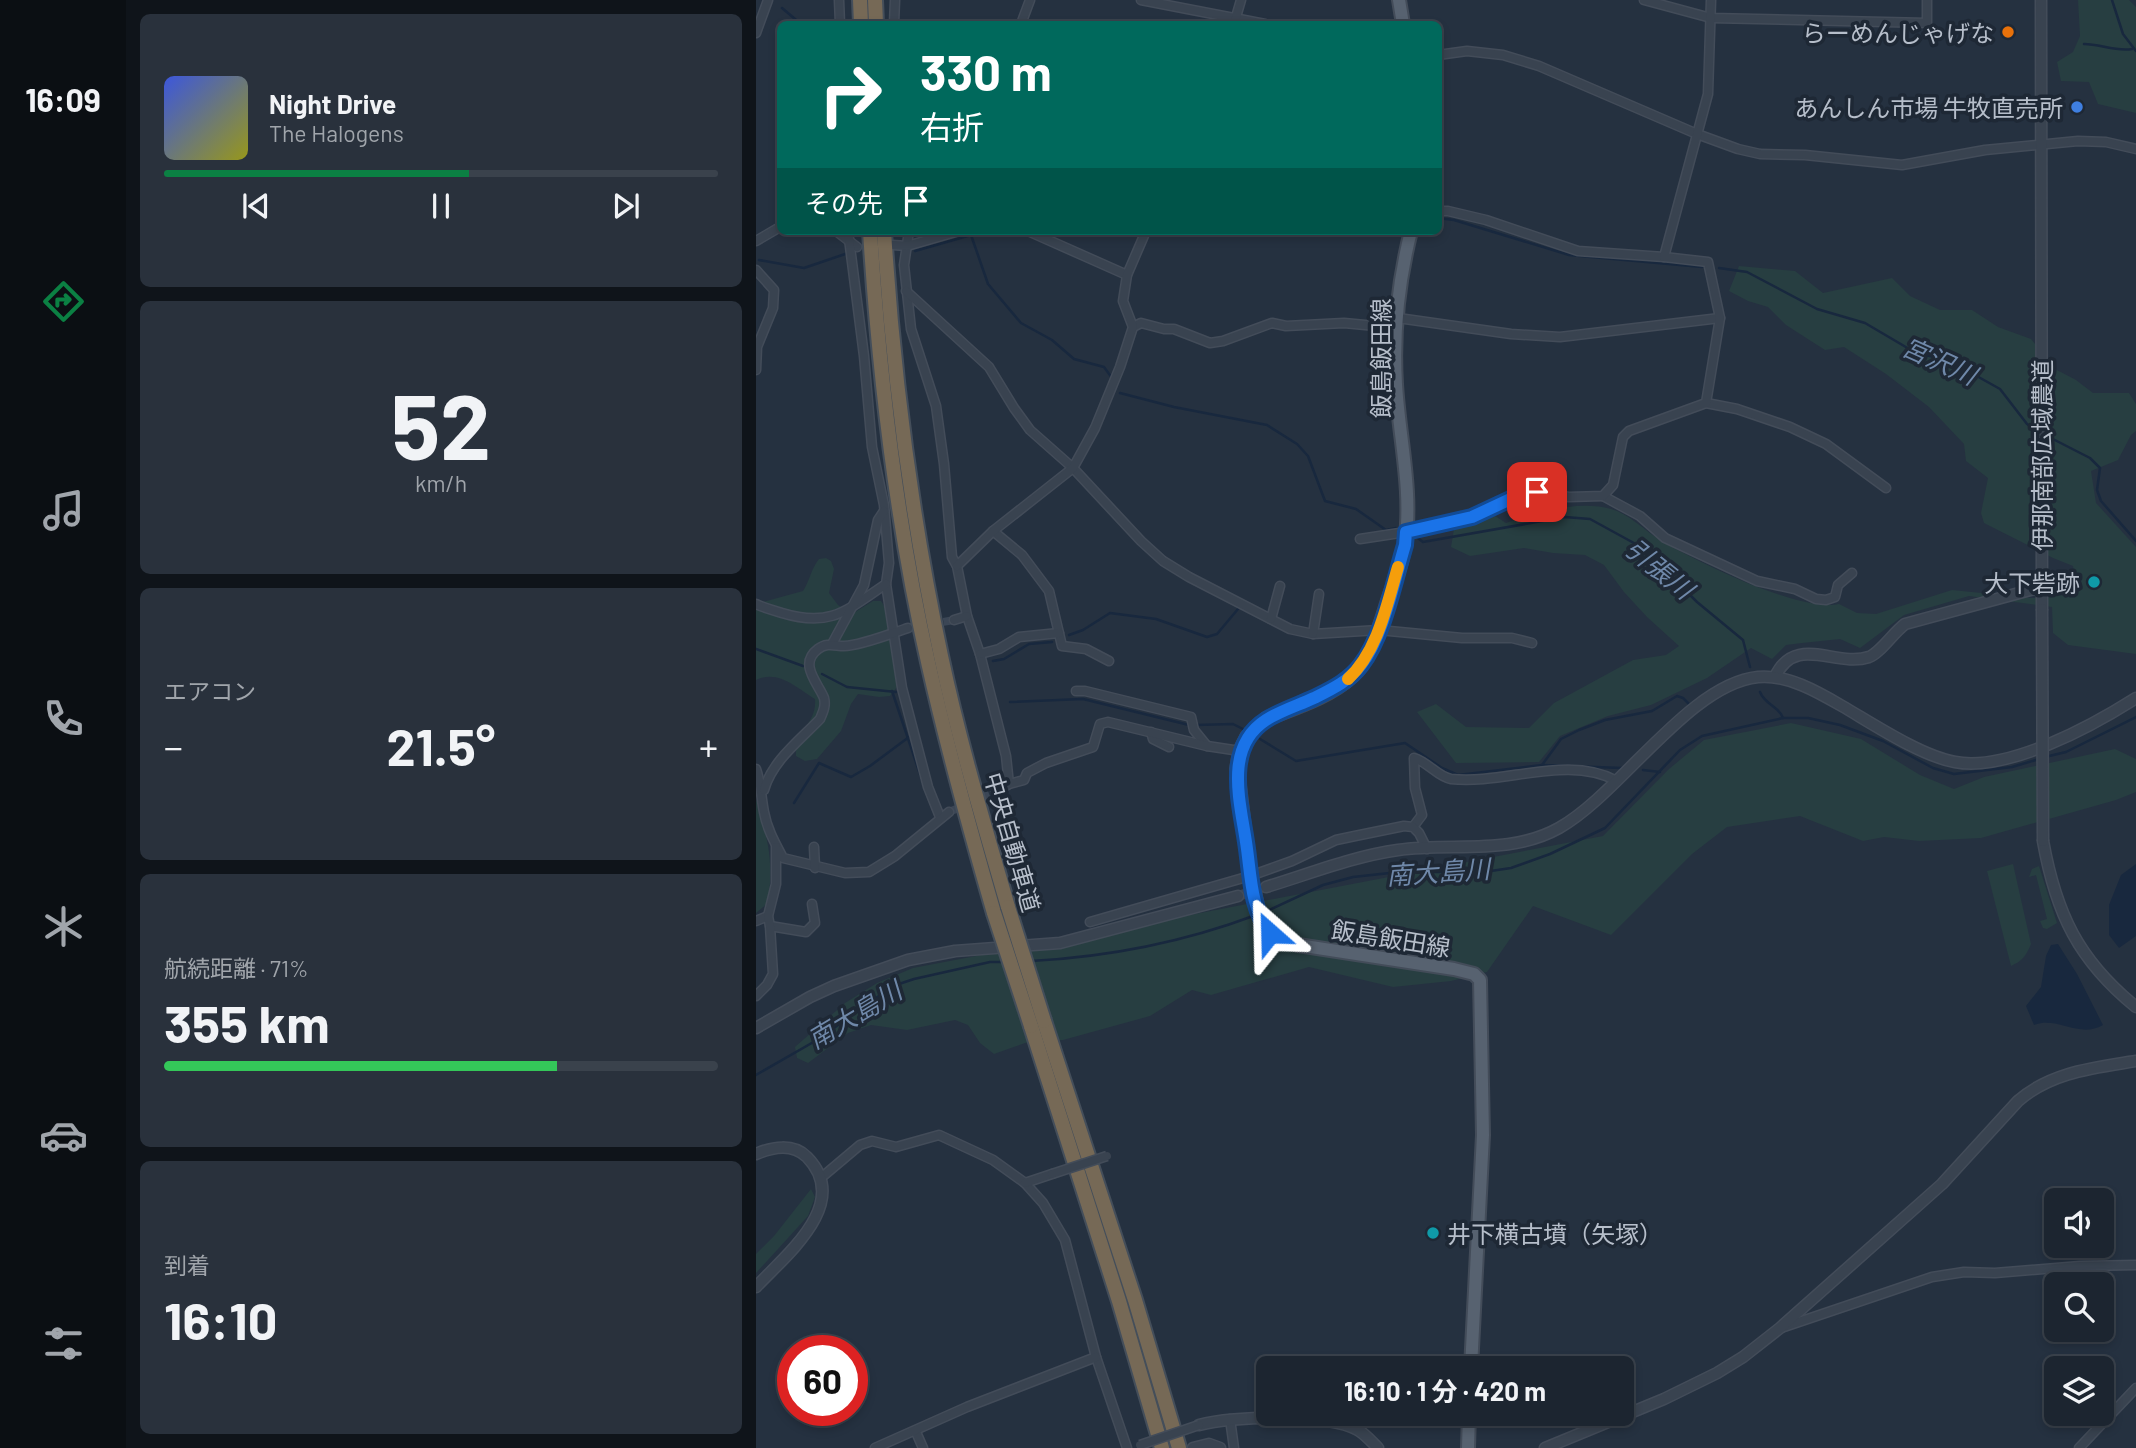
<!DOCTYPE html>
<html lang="ja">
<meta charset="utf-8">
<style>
:root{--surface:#1c2530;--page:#29313c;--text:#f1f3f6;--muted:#a0a5ab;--line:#3a424c;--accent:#0b8043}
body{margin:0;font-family:Barlow,"Noto Sans JP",sans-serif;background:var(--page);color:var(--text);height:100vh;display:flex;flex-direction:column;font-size:26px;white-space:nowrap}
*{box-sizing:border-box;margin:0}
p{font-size:23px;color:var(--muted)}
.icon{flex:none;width:38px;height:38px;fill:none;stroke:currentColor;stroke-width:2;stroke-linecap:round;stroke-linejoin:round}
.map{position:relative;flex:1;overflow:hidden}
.panel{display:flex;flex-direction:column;gap:14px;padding:14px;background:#0f141a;width:630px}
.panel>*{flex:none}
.hud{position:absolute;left:21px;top:21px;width:665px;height:214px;border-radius:10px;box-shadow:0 4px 10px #0003,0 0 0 2px var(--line);background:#00695c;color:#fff;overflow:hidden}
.fabs{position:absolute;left:1288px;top:1188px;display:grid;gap:14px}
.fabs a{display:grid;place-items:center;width:70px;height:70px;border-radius:10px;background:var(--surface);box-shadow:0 4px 10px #0003,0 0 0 2px var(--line);font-size:35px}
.speed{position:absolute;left:21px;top:1335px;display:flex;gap:14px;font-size:35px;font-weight:700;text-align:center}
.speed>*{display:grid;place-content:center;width:91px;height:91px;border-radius:50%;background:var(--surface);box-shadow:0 4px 10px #0003,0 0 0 2px var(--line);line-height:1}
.speed .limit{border:10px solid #d22;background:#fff;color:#111}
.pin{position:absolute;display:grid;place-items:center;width:60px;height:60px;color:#fff;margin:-30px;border-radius:14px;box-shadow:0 4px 10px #0006}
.me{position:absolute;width:77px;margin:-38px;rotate:335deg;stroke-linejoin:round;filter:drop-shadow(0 0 5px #0008)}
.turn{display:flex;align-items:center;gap:24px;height:147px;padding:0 28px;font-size:32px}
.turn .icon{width:91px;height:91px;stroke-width:2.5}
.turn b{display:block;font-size:49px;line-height:60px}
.then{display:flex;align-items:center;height:66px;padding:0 28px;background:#0003;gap:14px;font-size:26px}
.big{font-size:52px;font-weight:700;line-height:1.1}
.panel .card{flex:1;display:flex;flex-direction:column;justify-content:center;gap:10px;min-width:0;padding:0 24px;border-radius:10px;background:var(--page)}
.panel .dial{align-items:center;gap:0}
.dial b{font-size:91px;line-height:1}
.song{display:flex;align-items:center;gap:21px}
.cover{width:84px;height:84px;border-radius:10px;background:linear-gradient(135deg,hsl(230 70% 55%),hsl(60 70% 35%))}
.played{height:7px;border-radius:4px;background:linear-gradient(90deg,var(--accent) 55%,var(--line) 55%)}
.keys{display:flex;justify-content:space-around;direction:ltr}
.heat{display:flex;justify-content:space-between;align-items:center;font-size:38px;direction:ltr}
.charge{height:10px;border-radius:5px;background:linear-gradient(90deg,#34c759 71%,var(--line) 0)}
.trip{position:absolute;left:500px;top:1356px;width:378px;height:70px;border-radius:10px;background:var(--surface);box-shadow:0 4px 10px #0003,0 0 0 2px var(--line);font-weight:700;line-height:70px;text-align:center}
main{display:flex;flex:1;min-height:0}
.menu{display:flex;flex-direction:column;width:126px;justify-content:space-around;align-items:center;background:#0b0f13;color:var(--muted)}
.menu .icon{width:49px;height:49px}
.menu .on{color:var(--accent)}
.menu b{font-size:32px;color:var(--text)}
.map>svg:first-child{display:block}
.green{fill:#273e41}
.water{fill:#18283e}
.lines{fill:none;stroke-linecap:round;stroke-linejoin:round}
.stream{stroke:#18283e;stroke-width:2.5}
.minor-tunnel{stroke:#3b4655;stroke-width:8;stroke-dasharray:8 4;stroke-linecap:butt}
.tertiary-tunnel{stroke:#3b4655;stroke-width:10;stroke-dasharray:10 5;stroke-linecap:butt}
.minor-casing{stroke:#434c59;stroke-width:11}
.tertiary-casing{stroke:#434c59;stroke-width:13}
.primary-casing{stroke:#434c59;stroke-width:16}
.motorway-casing{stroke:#444e5a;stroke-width:18}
.minor{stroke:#394350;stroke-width:8}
.tertiary{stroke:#394350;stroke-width:10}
.primary{stroke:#576270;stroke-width:12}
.motorway{stroke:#766956;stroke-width:14}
.minor-bridge-casing{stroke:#434c59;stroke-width:11;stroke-linecap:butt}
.tertiary-bridge-casing{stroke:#434c59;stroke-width:13;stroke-linecap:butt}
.motorway-bridge-casing{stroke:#444e5a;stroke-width:18;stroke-linecap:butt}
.minor-bridge{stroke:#394350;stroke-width:8}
.tertiary-bridge{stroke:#394350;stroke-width:10}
.motorway-bridge{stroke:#766956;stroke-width:14}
.route-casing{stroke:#114b97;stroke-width:18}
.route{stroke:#1a73e8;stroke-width:12}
.slow{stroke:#f59e0b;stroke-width:12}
.food-dot{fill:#e8710a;stroke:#1e2835;stroke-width:2.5}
.shop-dot{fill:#3f7fe0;stroke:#1e2835;stroke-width:2.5}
.culture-dot{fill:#0f9aa8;stroke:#1e2835;stroke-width:2.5}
.labels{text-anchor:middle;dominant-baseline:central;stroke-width:7;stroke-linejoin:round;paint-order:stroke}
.poi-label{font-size:24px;fill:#b6beca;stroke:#1e2835;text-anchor:end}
.street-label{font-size:24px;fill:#b6beca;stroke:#1e2835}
.water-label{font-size:26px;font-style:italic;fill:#6f88a9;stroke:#1e2835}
</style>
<main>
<nav class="menu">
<b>16:09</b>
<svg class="icon on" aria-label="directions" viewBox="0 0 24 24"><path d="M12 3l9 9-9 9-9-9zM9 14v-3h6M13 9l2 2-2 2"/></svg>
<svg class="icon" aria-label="music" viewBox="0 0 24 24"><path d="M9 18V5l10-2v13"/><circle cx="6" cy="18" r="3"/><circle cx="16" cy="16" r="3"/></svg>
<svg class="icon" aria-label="phone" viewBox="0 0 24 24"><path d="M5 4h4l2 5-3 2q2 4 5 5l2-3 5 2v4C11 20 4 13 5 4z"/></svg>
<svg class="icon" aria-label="climate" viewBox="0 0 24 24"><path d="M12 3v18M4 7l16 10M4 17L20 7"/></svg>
<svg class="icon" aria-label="car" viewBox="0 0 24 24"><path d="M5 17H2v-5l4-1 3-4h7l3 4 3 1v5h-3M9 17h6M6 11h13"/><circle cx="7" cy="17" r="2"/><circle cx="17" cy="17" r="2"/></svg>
<svg class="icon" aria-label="filters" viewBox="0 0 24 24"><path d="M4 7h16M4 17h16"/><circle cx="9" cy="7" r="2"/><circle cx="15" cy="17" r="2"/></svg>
</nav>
<section class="panel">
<div class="card">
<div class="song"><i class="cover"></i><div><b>Night Drive</b><p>The Halogens</p></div></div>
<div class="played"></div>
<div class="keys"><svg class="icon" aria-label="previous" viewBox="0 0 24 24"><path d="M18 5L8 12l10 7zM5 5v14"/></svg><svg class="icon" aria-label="pause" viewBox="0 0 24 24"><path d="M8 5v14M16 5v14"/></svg><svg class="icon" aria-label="next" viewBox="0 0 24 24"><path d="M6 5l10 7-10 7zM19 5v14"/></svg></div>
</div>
<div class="card dial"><b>52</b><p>km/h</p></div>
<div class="card"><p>エアコン</p>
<div class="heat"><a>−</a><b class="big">21.5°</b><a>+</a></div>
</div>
<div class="card"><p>航続距離 · 71%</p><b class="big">355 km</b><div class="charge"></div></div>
<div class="card"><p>到着</p><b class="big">16:10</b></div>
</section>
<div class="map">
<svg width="1380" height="1448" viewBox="0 0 1380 1448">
<rect width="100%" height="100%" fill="#253140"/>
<g class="green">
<polygon points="1322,0 1373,0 1380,7 1380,113 1342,104 1333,82 1305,81 1301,62 1317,52 1324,36"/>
<path d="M983 266 1039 271 1067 293 1136 278 1154 296 1184 310H1216L1242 327 1275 339 1299 369 1320 380 1337 393H1373L1380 404V431L1375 435 1362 460 1335 471 1340 503 1380 547V654L1312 645 1297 633 1296 607 1213 596 1148 615 1104 648 1084 639 1046 643 1030 645 1016 659 995 648 951 678 895 705 852 716 804 736 783 762 700 763 661 712 680 704 710 727 773 728 798 703 877 660 910 655 923 646 891 617 868 592 848 565 829 555 797 553 768 548 714 556 695 547 698 529 739 516 750 523C781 512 822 500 855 509 873 514 888 530 904 540 939 561 1045 613 1083 604L1101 613 1120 614 1196 590 1275 598 1297 597 1319 578 1317 566 1297 558 1228 523 1225 513 1232 478 1210 461 1208 444 1173 407 1130 374 1088 347 1069 350 1030 325 1012 307 992 301 973 291Z"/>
<path d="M70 558 75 561 78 569 73 593 82 605 96 614 117 601H125L130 609 141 687 134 696 123 697 102 694 95 704 85 731 61 759 49 761 40 756C39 729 61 724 59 699 41 688 22 669 0 680V604L47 591C54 580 55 569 63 559Z"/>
<polygon points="1035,723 1105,739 1164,775 1198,789 1228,777 1359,749 1380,759 1380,792 1360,800 1225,838 1163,841 1128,837 1107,841 1044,816 971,827 936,854 855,935 777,906 731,972 695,981 637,987 553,967 455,995 436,990 394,1016 307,1040 269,1043 238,1054 224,1043 212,1025 199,1020 151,1030 115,1025 92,1033 52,1063 41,1058 39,1047 89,1003 121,983 157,968 847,836 913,769 948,740"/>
<path d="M0 799C12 841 18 859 12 903L0 913Z"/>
<path d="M1257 864 1275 944C1270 956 1266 961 1255 966L1231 871Z"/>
<polygon points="1283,866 1301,923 1291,929 1287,928 1284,921 1291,919 1280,875 1273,877 1276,869"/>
<polygon points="55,1189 59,1197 52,1216 0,1273 0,1254 18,1236"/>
</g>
<g class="water">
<polygon points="1380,864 1380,936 1363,948 1353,935 1353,905 1365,875"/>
<path d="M1302 944 1321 974 1347 1025C1323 1039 1302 1016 1278 1025L1270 1006 1285 987 1290 956 1295 945Z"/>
</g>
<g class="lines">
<g class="stream">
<polyline points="1356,0 1367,34 1380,51"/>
<polyline points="26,8 45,24"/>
<path d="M1328 44C1344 44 1360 52 1376 49"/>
<polyline points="682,218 698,220 813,255 946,267"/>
<polyline points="159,251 215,235 232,284 265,323 296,340 318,359 348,367 356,378"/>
<polyline points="3,260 48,268 92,253"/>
<polyline points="963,268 991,272 1061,309 1109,323 1160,353 1192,360 1244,389 1271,424 1283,432"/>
<polyline points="364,393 418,407 511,425 541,444 552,456 569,501 600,509 630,530 640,528"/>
<polyline points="1289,435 1334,458 1344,468 1341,490 1345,501 1380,541"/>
<polyline points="659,536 667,542 809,517 834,519 887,548 941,602 987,640 994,667"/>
<polyline points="313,635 327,630 354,613 400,619 451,637 461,634 482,609"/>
<polyline points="0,649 47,666"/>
<polyline points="237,661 248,659 273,644 296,642"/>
<polyline points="66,674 91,687 140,692"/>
<polyline points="136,691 169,789"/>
<path d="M1004 692C1009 705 1023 706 1027 718"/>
<polyline points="254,702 327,699 433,725"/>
<polyline points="440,725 477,724 487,729"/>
<polyline points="504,739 540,761 649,743 686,768 702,775 786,765 866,768"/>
<polyline points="1289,757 1310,752 1380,717"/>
<polyline points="786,765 805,739 823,730 849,720 896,711 921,696 927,698 933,704"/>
<polyline points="887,770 904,772"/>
<polyline points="38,803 63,763 95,777 114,766 153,737"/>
<polyline points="507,913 567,885 597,877 643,872 728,872 755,868 794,854 849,828 924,750 946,736 1027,718 1052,718 1084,725 1127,741 1177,768 1198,774 1256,767 1283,759"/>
<path d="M275 961C352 957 428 942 500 915"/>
<polyline points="0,1075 61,1040 137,986 158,979 234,962 247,962"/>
</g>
<g class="minor-tunnel">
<polyline points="152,628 198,620"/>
<polyline points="193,812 240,792"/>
</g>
<polyline class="tertiary-tunnel" points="482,896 510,887"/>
<defs>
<g id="minor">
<polyline points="83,0 84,24"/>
<polyline points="385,0 509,24"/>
<polyline points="888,0 955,18 1171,23 1171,0"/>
<polyline points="138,24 139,0"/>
<polyline points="265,24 274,0"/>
<polyline points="478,24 485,0"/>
<polyline points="0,33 12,0"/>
<polyline points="682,55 711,51 747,55 783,66 941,134 982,149 1004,154 1049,155 1146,165 1229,150 1322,141 1350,142 1380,149"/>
<polyline points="682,211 692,211 730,220 822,251 908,257"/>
<polyline points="80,231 101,247"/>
<polyline points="92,231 108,356 116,447 128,505 133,563 130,584 146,688 172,787 184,817"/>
<polyline points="153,231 148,265 155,329 180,406 188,464 196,557 201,566 211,616 224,654 250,756 253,784 240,792"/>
<polyline points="272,231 371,275"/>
<polyline points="0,241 24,227"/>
<polyline points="137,245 151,246 203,231"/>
<polyline points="0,270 18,290 17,308 1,347 0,370"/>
<polyline points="150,291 233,367 258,408 274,430 317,468 385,541 407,561 433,577 534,629 557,634 623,630 706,638 756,638 776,643"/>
<polyline points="642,318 755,334 804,337 964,318"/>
<polyline points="377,327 385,323 408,329 418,329 454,343 467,341 516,323 530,326 588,323 641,328"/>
<polyline points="950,403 981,409 1034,427 1070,444 1130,488"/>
<polyline points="847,496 884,516 909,538 1001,581 1039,589 1060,599 1070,600 1079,597 1082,585 1096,573"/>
<polyline points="237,531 266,555 293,591 306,646 330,649 353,661"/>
<polyline points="604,539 650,532 716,517 761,496 781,492 813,497 847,496 857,485 867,437 873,431 950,403 964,318 952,262 908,257 952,94 955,0"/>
<polyline points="201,566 237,531 317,468 339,428 364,367 377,327 367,301 371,275 390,231"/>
<path d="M0 604C8 608 17 610 26 613 75 628 91 610 130 584"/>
<polyline points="515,619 524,586"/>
<polyline points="198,620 211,616"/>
<polyline points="557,634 563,594"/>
<polyline points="76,644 108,585 122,520 128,511"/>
<polyline points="224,654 243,649 263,637 303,633"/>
<polyline points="320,691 329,691 435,717 438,730 451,746"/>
<polyline points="395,732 397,739 413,747"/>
<path d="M0 769C5 783 5 797 8 812 11 829 19 843 27 858L89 873 113 872 139 856 193 812"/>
<polyline points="253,784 268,780 271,773 290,763 337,747 344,724 352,722 451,746 484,751"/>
<path d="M8 790C16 761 44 740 64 719 67 712 70 706 68 698 62 683 42 664 62 649 71 642 79 646 88 646 104 646 137 633 152 628"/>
<path d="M657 827 666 815 659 788 658 758C672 762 682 777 695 779 749 785 811 754 861 781"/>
<polyline points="58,847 59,868"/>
<polyline points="0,921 12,916"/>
<polyline points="334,922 494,876 536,861 580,840 599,836 648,826 657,827 663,833 671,849"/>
<polyline points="14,926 50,932 59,923 56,904"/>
<polyline points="0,996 11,985 17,974 14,926 12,916 20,884 20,847"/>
<polyline points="66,1177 104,1145 116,1141 140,1147 183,1135 237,1160 269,1183 287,1203 309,1240 340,1357 371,1448"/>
<polyline points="269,1183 296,1174"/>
<polyline points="1025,1328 1176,1277 1208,1272 1239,1273 1324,1266 1380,1265"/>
<polyline points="474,1419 478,1448"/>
<polyline points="160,1432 167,1448"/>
<polyline points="119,1448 211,1407 340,1357"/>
<polyline points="1323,1448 1380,1388"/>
</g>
<g id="tertiary">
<polyline points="1285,0 1286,609"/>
<path d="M1019 677C1039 633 1080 668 1113 657 1124 653 1137 633 1149 624L1285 587"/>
<path d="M1287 841C1300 913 1322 960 1380 1007"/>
<path d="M510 887C553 874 598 856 642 850 696 842 753 856 803 828 865 793 933 684 1002 677 1031 674 1062 692 1086 706 1117 724 1165 756 1199 762 1252 772 1336 726 1380 698"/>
<polyline points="0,1028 54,997 78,986 152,960 199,951 304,943 482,896"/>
<path d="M0 1154C16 1147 37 1143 51 1157 96 1203 31 1254 0 1287"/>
<path d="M443 1425C477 1416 571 1413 602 1430 609 1434 616 1442 622 1448"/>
<polyline points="437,1448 453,1444 464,1448"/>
<path d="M789 1448 908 1399 961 1373 987 1357 1024 1328 1186 1184 1262 1101C1295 1072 1337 1068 1380 1061"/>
</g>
<g id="primary">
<polyline points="643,0 647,24"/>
<path d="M655 231C643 279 637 334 640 384 643 437 657 491 649 544 646 566 635 589 629 610 622 633 613 659 596 676 574 697 538 708 510 719L491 737 484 751 481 769 494 876 505 921 515 933 542 945 698 969 718 974 724 980 727 1135 715 1368"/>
<polyline points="712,1448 713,1414"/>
</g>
<g id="motorway">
<polyline points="104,0 105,24"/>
<polyline points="119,0 120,24"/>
<path d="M114 231C123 375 140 521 172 662 191 747 214 830 238 913"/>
<path d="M128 231C137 374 155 516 185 656 203 741 228 824 252 907"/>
<polyline points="288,1021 379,1300 423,1448"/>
<polyline points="275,1026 363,1301 406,1448"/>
</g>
</defs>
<use href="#minor" class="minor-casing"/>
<use href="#tertiary" class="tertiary-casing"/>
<use href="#primary" class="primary-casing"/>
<use href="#motorway" class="motorway-casing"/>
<use href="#minor" class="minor"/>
<use href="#tertiary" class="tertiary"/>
<use href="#primary" class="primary"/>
<use href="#motorway" class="motorway"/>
<defs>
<g id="minor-bridge">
<polyline points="296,1174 351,1156"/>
<polyline points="384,1445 443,1425"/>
</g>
<polyline id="tertiary-bridge" points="1286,609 1287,841"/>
<g id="motorway-bridge">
<polyline points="252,907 288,1021"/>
<polyline points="238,913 275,1026"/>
</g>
</defs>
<use href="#minor-bridge" class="minor-bridge-casing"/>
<use href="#tertiary-bridge" class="tertiary-bridge-casing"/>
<use href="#motorway-bridge" class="motorway-bridge-casing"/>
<use href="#minor-bridge" class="minor-bridge"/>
<use href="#tertiary-bridge" class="tertiary-bridge"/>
<use href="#motorway-bridge" class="motorway-bridge"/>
</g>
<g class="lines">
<defs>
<path id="route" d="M514 933C494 908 495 873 490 842 484 801 468 747 510 720 524 711 543 705 558 698 576 689 593 681 605 665 628 635 638 581 649 545L650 532 716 517 761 496 781 492"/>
</defs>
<use href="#route" class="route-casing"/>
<use href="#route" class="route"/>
<path class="slow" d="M592 679C622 651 631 604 642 567"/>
</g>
<circle class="food-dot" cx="1252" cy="32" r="7"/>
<circle class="shop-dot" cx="1321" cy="107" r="7"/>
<g class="culture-dot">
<circle cx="1338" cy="582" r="7"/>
<circle cx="677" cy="1233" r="7"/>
</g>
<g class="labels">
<g class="poi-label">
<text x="1238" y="32">らーめんじゃげな</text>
<text x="1307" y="107">あんしん市場 牛牧直売所</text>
<text x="1324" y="582">大下砦跡</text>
<text x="691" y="1233" text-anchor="start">井下横古墳（矢塚）</text>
</g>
<g class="street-label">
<text transform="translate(624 358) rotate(-90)">飯島飯田線</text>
<text transform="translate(1285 455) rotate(-90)">伊那南部広域農道</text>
<text transform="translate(257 842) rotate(74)">中央自動車道</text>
<text transform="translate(635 938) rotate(9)">飯島飯田線</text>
</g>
<g class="water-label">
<text transform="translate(1184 360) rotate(24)">宮沢川</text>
<text transform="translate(904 568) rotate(39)">引張川</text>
<text transform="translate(682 871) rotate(-4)">南大島川</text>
<text transform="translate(98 1014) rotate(-31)">南大島川</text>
</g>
</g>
</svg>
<div class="fabs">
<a><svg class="icon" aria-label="sound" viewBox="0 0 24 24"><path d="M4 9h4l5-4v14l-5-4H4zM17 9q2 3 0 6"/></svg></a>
<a><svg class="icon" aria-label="search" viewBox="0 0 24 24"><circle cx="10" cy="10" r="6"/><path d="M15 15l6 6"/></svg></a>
<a><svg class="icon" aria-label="layers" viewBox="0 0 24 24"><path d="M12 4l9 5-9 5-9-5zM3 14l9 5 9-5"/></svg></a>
</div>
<div class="speed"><div class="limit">60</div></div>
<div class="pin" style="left:781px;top:492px;background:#d93025"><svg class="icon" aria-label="arrive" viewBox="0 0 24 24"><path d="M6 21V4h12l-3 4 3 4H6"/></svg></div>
<svg class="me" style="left:514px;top:933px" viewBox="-20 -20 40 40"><path d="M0-17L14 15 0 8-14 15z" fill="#1a73e8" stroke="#fff" stroke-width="4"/></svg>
<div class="trip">16:10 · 1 分 · 420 m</div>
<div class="hud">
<div class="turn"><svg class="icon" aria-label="right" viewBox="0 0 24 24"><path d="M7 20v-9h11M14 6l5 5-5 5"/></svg><div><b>330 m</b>右折</div></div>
<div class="then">その先<svg class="icon" aria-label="arrive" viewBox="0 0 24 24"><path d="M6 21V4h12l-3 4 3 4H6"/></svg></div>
</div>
</div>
</main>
